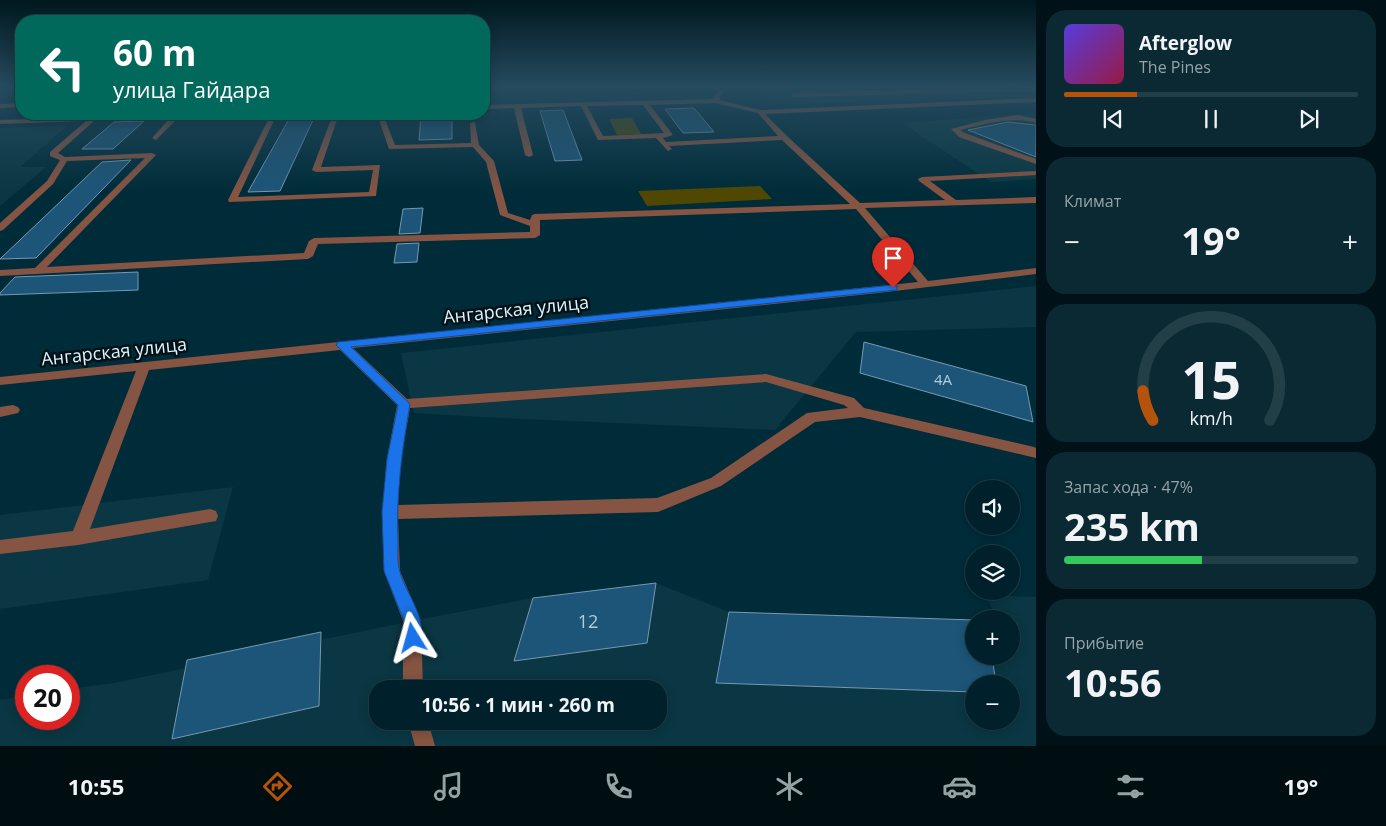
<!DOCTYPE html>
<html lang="ru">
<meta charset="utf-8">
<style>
:root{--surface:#00212b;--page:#0a2933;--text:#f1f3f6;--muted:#95a3a9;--line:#223e47;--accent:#b45309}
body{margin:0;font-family:"Open Sans",sans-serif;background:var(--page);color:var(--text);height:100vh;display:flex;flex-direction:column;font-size:19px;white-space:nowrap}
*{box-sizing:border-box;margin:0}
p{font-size:16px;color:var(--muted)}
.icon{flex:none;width:28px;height:28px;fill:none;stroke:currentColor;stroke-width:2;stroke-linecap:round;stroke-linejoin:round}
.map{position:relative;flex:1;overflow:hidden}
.details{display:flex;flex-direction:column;gap:10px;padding:10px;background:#001218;width:350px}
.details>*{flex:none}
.guide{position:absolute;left:15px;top:15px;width:475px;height:105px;border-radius:20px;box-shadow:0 2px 12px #0003,0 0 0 1px var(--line);background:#00695c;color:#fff;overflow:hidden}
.controls{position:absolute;left:965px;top:480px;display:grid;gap:10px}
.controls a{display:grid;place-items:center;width:55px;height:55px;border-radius:50%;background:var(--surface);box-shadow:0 2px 12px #0003,0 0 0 1px var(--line);font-size:25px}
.speed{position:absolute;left:15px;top:665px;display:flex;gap:10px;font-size:25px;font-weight:700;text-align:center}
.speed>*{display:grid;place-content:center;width:65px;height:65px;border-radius:50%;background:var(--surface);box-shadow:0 2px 12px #0003,0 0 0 1px var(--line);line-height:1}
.speed .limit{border:8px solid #d22;background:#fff;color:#111}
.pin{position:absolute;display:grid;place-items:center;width:42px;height:42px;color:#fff;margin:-51px -21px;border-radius:50% 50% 50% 0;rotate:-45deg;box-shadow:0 0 5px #0007}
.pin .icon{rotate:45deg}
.me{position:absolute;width:55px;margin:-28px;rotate:352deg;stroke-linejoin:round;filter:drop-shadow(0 0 4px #0008)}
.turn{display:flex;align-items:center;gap:18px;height:105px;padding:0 15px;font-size:22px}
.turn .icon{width:65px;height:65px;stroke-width:2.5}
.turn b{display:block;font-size:35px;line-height:42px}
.big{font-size:38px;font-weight:700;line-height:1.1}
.details .card{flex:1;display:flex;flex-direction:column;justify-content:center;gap:8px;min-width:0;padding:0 18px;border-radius:20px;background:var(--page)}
.details .dial{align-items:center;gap:0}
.dial svg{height:130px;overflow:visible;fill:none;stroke:var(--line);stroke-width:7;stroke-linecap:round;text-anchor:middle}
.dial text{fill:var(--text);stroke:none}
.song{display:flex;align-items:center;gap:15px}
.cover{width:60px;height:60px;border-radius:8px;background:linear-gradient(135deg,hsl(250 70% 55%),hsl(340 70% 35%))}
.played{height:5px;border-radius:2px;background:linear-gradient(90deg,var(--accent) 25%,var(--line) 25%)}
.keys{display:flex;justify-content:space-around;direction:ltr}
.heat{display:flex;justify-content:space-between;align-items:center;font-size:28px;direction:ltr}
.charge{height:8px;border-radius:4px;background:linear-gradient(90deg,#34c759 47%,var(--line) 0)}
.trip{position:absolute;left:369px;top:680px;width:298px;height:50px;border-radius:20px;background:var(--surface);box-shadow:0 2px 12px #0003,0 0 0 1px var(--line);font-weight:700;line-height:50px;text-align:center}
.menu{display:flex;height:80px;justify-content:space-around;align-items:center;background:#000d11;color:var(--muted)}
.menu .icon{width:35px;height:35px}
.menu .active{color:var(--accent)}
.menu b{font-size:22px;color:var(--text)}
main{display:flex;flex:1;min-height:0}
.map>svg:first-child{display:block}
.built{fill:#0a3743;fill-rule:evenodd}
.green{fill:#504702}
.building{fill:#1d5578;stroke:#7798b1}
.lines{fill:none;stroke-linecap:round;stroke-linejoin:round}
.minor{fill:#865442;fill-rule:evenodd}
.route{fill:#1a73e8;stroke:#114b97}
.labels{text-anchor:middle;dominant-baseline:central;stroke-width:5;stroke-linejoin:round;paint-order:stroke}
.number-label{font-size:15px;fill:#aecddc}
.street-label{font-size:18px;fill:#def5fd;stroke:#031218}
.near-number-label{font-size:18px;fill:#aecddc}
</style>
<main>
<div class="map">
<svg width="1036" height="746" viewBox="0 0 1036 746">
<rect width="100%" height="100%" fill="#002c39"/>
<g class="built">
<polygon points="754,87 1036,87 1036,97 772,104"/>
<polygon points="1036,113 1036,179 991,182 902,123"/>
<polygon points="67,126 20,167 46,167 0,206 0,128"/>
<polygon points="1036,286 1036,327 856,332 775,430 481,417 414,413 401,353"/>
<polygon points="233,487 208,580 0,609 0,515"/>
<path d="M656 583 729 612 974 620V656H1011V619H988L994 613 986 595 1036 597V746H0V700L26 696V719H69V689L114 683 412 621 533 598ZM974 684H1011V721H974ZM378 689H658V721H378Z"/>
</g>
<g class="green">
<polygon points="632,118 641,134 617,135 609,119"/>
<polygon points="760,186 772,199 647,206 638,191"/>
</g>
<g class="building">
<polygon points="694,108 714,132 683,133 665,109"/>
<polygon points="563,110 582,160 555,161 540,111"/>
<polygon points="452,114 452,139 419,140 421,115"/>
<polygon points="314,118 280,191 248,192 289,119"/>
<polygon points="144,121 113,149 82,149 114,122"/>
<polygon points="1008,122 1036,125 1036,157 968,130"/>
<polygon points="131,160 36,258 0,259 102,162"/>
<polygon points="423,208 420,233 399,234 403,209"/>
<polygon points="419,243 417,262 394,263 397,244"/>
<polygon points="138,272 138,290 0,295 0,293 15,277"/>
<polygon points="864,342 1026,386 1033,422 860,373"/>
<polygon points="656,583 647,643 514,661 533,598"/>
<polygon points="729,612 974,620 974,656 992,656 996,684 974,684 974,692 716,683"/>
<polygon points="321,632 319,706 172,739 187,660"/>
</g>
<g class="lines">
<g class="minor">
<polygon points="631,87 637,87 637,88 634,90"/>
<path d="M713 87H719L723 92 719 100 760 110 1036 98V102L765 114 787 136 860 203 945 200 919 181 918 179 922 177 1036 171V175L930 181 956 200 1036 197V203L865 208 928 281 1036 268V274L878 293 353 348 407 399 766 374 854 398 864 408 1034 447 1036 448V458L860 417 815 422 721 486 658 512 398 519 400 571 421 621 423 689H403V621L384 571 382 512 387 459 397 405 340 350 149 370 90 529 210 509 216 511 218 516 216 521 78 545 0 554V540L73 531 136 371 0 385V377L918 282 856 209 540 220V235L535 238 318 244 313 256 308 259 0 276V270L35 268 145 158 67 161 53 184 3 230 0 231V223L47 181 60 160 50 156V152L86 121 0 124V120L91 117 99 114H107L104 117 243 114 240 116 178 118 156 140 152 138 170 118 94 121 58 153 65 157 152 153 156 155 47 267 304 253 309 241 314 238 530 232V226L500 215 486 162 473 147 389 149 377 114H383L395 145 471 143 470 123 475 122 479 145 494 161 508 213 530 220 532 215 535 214 850 204 782 140 669 146 672 149 668 151 656 138 598 140 581 106 521 108 533 155 529 157 525 155 514 108 484 109V105L713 99 717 92ZM715 103 758 113 778 136 666 142 663 138 673 135 650 105ZM643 105 664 133 603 136 587 106ZM766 382 844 405 848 408 807 413 711 478 657 498 398 505 401 459 410 408Z"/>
<polygon points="1031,87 1036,87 1036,91 794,97 791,95 794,93"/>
<polygon points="21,103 21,107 0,108 0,104"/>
<polygon points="271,114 277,114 238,197 369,192 373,170 316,172 312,170 333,114 339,114 321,167 380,165 376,196 229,202 228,200"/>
<path d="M1018 115 1036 119V123C1010 116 986 124 960 130L965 133 1036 159V164L959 137 951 129 985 120Z"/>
<polygon points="13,405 18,407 20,410 18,413 0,417 0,407"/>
<polygon points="408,721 428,721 435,746 415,746"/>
</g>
</g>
<linearGradient id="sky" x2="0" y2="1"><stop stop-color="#00181f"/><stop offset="0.45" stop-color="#264b5f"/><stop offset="1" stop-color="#264b5f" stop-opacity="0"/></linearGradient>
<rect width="1036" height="192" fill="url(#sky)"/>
<path class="route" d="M893 285 897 286V290L351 347 410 404C402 450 396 494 398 541 398 551 397 562 400 572 406 595 429 619 419 644L413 646 407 644 404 638V621L384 571 382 512 387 459 398 405 338 347 336 345 338 342Z"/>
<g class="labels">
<g class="number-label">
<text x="943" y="379">4А</text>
</g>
<g class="street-label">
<text transform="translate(516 309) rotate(-6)">Ангарская улица</text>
<text transform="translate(114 351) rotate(-6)">Ангарская улица</text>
</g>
<g class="near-number-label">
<text x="588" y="621">12</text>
</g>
</g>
</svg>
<div class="controls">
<a><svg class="icon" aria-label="sound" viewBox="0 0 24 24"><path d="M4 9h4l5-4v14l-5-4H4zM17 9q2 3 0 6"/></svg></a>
<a><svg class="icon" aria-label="layers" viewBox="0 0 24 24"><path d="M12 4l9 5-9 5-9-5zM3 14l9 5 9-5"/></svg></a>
<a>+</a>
<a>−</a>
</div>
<div class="speed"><div class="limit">20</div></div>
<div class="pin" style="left:893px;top:288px;background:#d93025"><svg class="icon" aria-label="arrive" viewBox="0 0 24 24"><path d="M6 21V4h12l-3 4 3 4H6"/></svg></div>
<svg class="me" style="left:413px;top:638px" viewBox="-20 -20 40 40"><path d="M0-17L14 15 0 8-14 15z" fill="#1a73e8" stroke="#fff" stroke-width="4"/></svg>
<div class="trip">10:56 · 1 мин · 260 m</div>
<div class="guide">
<div class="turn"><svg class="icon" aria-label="left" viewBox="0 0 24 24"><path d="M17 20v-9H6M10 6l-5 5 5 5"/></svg><div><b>60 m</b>улица Гайдара</div></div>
</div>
</div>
<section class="details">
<div class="card">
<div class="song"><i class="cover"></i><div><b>Afterglow</b><p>The Pines</p></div></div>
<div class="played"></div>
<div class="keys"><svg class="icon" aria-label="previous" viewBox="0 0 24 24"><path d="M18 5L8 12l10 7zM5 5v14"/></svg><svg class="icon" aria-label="pause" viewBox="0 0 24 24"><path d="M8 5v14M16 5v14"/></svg><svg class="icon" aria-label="next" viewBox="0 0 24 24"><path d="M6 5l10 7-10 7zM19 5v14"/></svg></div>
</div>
<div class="card"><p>Климат</p>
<div class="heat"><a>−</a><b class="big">19°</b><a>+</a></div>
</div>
<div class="card dial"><svg viewBox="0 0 100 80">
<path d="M14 69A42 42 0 1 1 86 69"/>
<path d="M14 69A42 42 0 0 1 8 51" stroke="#b45309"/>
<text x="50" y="56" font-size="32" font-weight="700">15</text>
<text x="50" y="72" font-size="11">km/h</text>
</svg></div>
<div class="card"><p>Запас хода · 47%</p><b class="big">235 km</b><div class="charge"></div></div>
<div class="card"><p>Прибытие</p><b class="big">10:56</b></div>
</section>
</main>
<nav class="menu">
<b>10:55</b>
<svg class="icon active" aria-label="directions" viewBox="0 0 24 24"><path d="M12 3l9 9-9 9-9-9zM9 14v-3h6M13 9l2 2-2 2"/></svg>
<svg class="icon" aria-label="music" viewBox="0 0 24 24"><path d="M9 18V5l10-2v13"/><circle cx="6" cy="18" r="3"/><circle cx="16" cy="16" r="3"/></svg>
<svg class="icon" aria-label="phone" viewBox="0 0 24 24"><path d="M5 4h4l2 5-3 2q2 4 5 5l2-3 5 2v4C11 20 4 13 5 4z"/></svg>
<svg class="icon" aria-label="climate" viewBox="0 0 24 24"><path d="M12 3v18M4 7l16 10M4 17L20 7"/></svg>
<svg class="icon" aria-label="car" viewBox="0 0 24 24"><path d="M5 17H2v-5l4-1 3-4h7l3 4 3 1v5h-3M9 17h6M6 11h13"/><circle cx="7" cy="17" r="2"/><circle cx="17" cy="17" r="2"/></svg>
<svg class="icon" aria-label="filters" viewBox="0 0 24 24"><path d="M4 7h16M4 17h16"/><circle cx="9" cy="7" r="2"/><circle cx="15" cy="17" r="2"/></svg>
<b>19°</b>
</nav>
